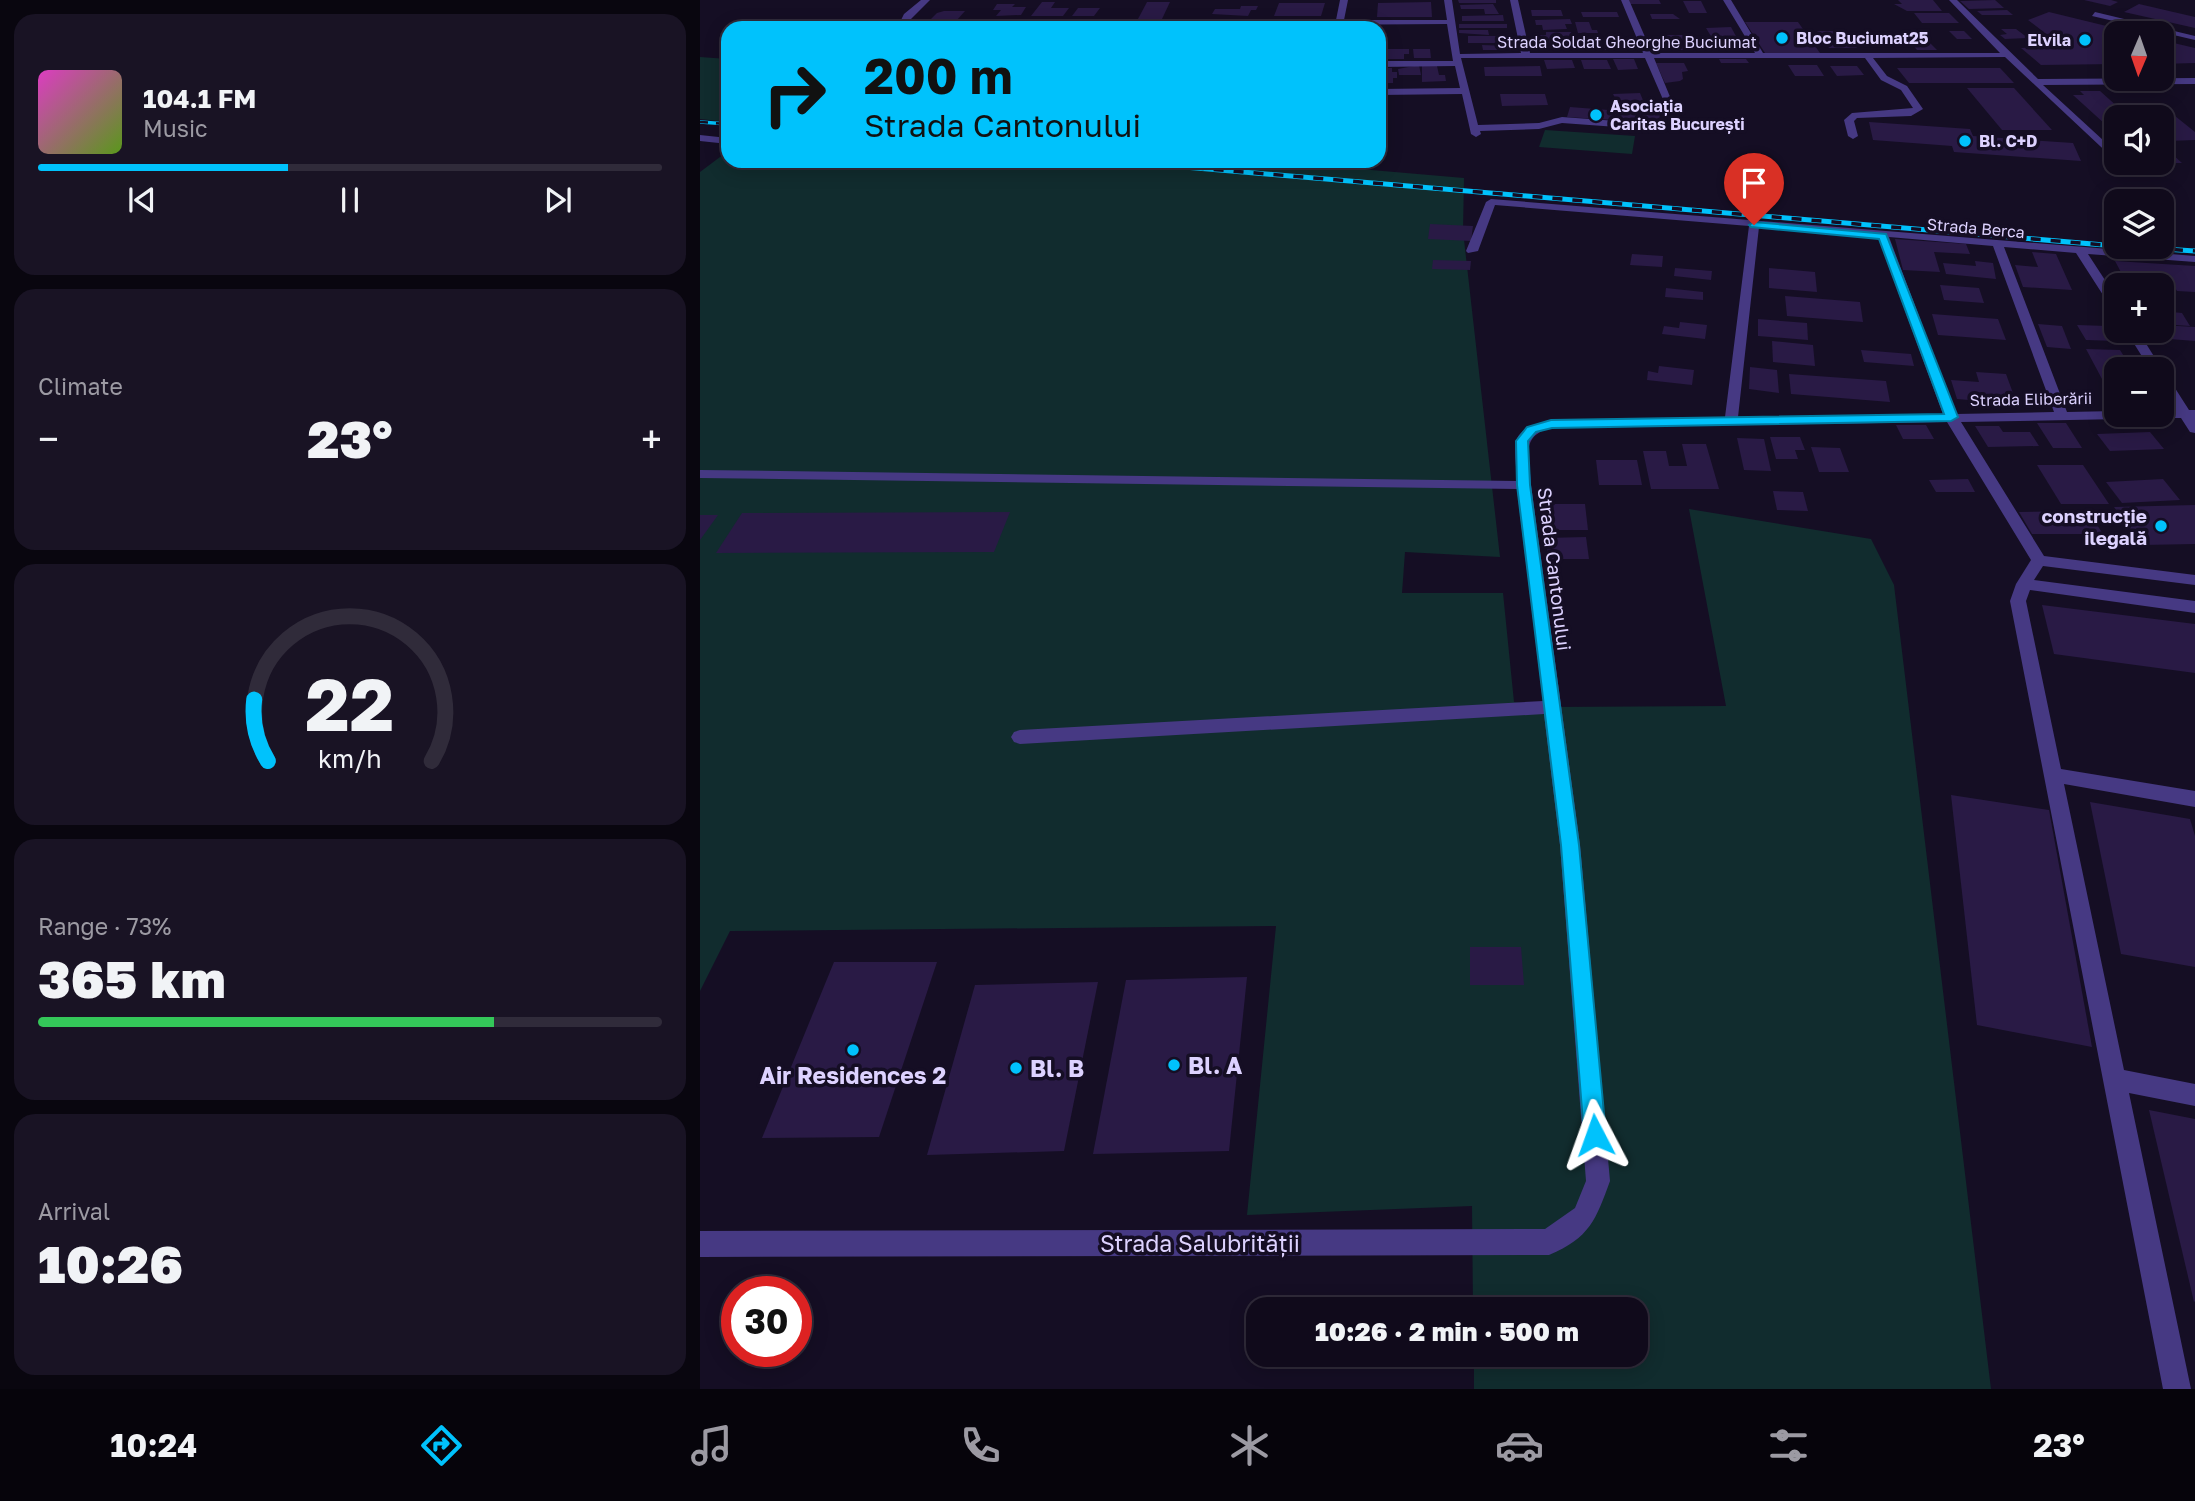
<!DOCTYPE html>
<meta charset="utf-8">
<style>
:root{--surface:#100a1b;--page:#191324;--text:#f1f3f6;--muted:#9c9aa3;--line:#302b3a;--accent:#00c2fc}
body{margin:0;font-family:"Golos Text",sans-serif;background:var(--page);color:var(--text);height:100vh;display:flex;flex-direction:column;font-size:26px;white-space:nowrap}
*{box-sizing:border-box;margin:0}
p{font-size:23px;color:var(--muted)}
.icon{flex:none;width:38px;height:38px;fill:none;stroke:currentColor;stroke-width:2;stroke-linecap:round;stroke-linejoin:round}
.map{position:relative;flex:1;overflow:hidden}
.drawer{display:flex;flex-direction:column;gap:14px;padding:14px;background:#09060f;width:700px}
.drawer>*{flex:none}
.top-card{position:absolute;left:21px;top:21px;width:665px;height:147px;border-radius:21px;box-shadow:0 4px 18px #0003,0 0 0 2px var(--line);background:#00c2fc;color:#111;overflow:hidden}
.needle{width:46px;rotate:182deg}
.buttons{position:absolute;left:1404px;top:21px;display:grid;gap:14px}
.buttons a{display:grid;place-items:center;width:70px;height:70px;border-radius:14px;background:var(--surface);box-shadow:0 4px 18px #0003,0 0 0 2px var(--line);font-size:35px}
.speed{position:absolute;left:21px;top:1276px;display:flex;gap:14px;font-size:35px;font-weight:700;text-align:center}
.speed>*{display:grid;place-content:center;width:91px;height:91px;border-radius:50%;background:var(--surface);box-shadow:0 4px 18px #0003,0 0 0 2px var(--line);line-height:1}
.speed .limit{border:10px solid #d22;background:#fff;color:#111}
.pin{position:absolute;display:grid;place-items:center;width:60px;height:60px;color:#fff;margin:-72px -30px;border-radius:50% 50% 50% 0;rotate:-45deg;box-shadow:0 0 7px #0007}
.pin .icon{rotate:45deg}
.me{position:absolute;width:77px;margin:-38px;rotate:356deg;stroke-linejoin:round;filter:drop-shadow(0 0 5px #0008)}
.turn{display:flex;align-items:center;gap:24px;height:147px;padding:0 28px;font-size:32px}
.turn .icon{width:91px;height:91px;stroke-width:2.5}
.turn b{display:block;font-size:49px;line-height:60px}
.big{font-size:52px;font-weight:800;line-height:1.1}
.drawer .widget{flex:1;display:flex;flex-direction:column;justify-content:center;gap:10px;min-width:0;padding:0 24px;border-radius:21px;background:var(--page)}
.drawer .dial{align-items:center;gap:0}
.dial svg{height:182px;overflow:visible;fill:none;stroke:var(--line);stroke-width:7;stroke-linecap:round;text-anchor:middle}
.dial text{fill:var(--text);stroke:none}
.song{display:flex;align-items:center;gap:21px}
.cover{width:84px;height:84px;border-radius:10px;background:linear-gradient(135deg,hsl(310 70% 55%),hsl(90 70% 35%))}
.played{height:7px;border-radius:4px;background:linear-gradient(90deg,var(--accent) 40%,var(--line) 40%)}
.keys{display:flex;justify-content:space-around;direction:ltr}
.heat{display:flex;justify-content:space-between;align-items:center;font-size:38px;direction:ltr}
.charge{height:10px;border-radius:5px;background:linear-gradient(90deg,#34c759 73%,var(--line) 0)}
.trip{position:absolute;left:546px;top:1297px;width:402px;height:70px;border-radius:21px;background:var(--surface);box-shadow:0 4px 18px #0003,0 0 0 2px var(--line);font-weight:800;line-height:70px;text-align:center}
.dock{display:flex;height:112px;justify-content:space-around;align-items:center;background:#06040b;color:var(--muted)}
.dock .icon{width:49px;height:49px}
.dock .selected{color:var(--accent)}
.dock b{font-size:32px;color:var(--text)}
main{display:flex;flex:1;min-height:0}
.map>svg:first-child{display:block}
.green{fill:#112c2e}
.building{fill:#291a45}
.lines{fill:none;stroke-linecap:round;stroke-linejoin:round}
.minor{fill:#463983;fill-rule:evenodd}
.rail-far1-casing{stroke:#00c2fc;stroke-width:3.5}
.rail-casing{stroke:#00c2fc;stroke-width:5}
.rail-far1{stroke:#150e24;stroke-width:2.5;stroke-dasharray:8;stroke-linecap:butt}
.rail{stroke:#150e24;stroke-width:3.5;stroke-dasharray:10;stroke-linecap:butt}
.route{fill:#00c2fc;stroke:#007ea4;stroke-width:2}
.poi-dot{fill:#00c2fc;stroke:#150e24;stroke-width:2.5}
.labels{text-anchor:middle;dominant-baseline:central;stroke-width:7;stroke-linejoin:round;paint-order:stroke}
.far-poi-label{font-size:16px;font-weight:bold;fill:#ddd2ff;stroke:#150e24;text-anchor:start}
.far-street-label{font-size:16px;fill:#ddd2ff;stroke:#150e24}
.poi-label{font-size:19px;font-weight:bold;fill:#ddd2ff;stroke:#150e24;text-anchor:end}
.street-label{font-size:19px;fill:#ddd2ff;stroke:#150e24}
.near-poi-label{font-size:23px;font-weight:bold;fill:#ddd2ff;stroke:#150e24;text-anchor:start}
.near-street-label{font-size:23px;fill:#ddd2ff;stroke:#150e24}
</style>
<main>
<section class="drawer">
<div class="widget">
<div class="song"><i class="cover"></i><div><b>104.1 FM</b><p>Music</p></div></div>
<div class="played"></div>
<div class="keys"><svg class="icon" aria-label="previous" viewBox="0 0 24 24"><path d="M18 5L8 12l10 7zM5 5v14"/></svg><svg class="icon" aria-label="pause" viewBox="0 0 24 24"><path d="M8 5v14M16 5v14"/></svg><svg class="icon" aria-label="next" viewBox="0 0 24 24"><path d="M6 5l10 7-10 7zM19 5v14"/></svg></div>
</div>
<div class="widget"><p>Climate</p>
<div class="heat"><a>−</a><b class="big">23°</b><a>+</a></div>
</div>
<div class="widget dial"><svg viewBox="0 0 100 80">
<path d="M14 69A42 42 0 1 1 86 69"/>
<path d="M14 69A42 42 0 0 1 8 42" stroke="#00c2fc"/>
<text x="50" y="56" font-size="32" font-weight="700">22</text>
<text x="50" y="72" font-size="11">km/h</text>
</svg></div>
<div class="widget"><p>Range · 73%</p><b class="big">365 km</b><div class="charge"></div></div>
<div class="widget"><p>Arrival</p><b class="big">10:26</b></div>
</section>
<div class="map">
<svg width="1495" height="1389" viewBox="0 0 1495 1389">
<rect width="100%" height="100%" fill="#150e24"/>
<g class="green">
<polygon points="0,57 28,59 28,122 0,119"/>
<polygon points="845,130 935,136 932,154 839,147"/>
<polygon points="28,151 28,161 566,161 764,178 763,231 800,557 705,552 702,593 803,593 814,702 852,707 1026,706 989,509 1171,539 1194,585 1291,1389 774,1389 774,1355 936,1354 936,1309 773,1309 772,1206 547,1215 576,926 30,931 0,991 0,172"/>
</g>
<g class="building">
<polygon points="758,0 796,0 796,3 759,3"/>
<polygon points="929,0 959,0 961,4 930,4"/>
<polygon points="1198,0 1233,0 1242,11 1207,11 1194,4 1202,4"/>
<polygon points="1295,0 1304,8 1269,9 1260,1"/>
<polygon points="1384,0 1411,0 1418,2 1410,6"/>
<polygon points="983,1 1001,1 1007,13 989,13"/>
<polygon points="342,2 355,2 351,8 369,8 363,16 331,16"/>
<polygon points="447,2 470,2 462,19 438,19"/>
<polygon points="731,2 732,17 677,17 678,3"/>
<polygon points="579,3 625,3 621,16 574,16"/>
<polygon points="297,4 315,4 312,7 326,7 321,15 296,16 301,10 293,10"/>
<polygon points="793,4 799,14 785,14 784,9 761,9 760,5"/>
<polygon points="1439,4 1495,17 1495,28 1424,12"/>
<polygon points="541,6 558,6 556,10 551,10 548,16 512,14 515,9 540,9"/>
<polygon points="378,8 400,8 394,16 372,16"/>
<polygon points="831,10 861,10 863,16 832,16"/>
<polygon points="1307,10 1313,15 1282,15 1277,11"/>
<polygon points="244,11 265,11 257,20 230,20 237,13"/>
<polygon points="881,12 917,12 919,17 883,17"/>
<polygon points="1349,12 1431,32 1416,33 1416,64 1341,65 1321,48 1362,46 1328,20"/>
<polygon points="1214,13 1249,13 1259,23 1222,23"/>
<polygon points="950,14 973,14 980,19 952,19"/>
<polygon points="803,15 804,21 762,21 762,16"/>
<polygon points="870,19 872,24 865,24 867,29 843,30 842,25 836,25 835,20"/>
<polygon points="875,22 889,22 892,30 897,30 898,33 878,33"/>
<polygon points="1045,22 1098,22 1120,53 1065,53"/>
<rect x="759" y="24" width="48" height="4"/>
<polygon points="1031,27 1037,38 1012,38 1006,28"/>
<polygon points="1301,29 1316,29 1328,38 1305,39 1300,35 1307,34"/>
<polygon points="759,30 788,30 789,35 759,33"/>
<polygon points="1117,31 1144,31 1157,48 1129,48"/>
<polygon points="1249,31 1264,31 1272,39 1257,39"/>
<polygon points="846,32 871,32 877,49 842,47 839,35 846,35"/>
<polygon points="965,35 993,35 995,39 976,41 977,44 990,44 994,50 978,50 976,46 958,46 956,42 968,42"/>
<polygon points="768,36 798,36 799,43 768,43"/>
<polygon points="1461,40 1495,48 1495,63 1461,64"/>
<polygon points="1001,42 1033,42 1038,50 1005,50"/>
<polygon points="1211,43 1230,43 1237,50 1217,50"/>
<polygon points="782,45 808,46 808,50 783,50"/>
<polygon points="904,46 927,46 929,50 905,50"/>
<polygon points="682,49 709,49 709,54 704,54 704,59 685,59"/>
<polygon points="713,49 730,49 731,58 714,58"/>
<polygon points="913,59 934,59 938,69 918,70"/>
<polygon points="1019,59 1046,59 1049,63 1021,63"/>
<polygon points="844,60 872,60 875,68 847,69"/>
<polygon points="881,60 907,60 911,69 884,69"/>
<polygon points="956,63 984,63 988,71 982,72 983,79 980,81 965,83"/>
<polygon points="679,65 686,65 686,68 692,68 692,72 697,72 697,78 693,78 693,83 679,83"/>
<polygon points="719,65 721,75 699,75 698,69"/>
<polygon points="1088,65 1117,65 1124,76 1095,76"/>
<polygon points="722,66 737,66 739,75 745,75 746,81 722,82"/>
<polygon points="840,66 842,76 785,76 784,67"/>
<polygon points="1130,66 1157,66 1164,75 1137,76"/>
<polygon points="1197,68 1300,68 1314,83 1209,83"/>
<polygon points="1267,88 1314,88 1352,130 1302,130"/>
<polygon points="1380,91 1400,91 1429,117 1416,117 1416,134 1373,95 1384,95"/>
<polygon points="940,93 945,105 923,105 921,100 916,100 913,94"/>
<polygon points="800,94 845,94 848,105 802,106"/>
<polygon points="870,107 960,114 958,127 928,125 929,121 867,117"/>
<polygon points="1461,116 1475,116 1495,132 1495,140 1468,141 1461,135"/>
<polygon points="1169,122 1270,129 1273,136 1373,143 1381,161 1254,152 1252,146 1173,140"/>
<polygon points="1461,144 1482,163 1461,163"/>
<polygon points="730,224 773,226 771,241 728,239"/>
<polygon points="1195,239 1266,244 1270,254 1234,252 1240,272 1203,270"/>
<polygon points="1332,252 1356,254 1372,290 1323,287 1315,265 1338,267"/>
<polygon points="932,254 963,256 962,267 930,265"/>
<polygon points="733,260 771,261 770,270 732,269"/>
<polygon points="1275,261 1293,263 1296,279 1246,274 1243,263 1276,266"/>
<polygon points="1415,261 1495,266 1495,292 1477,291 1470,279 1423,276"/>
<polygon points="975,268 1012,271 1011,280 974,276"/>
<polygon points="1069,268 1115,272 1117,292 1069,288"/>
<polygon points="1240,285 1279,288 1284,303 1244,300"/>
<polygon points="966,288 1003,292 1003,300 965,297"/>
<polygon points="1085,296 1160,302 1163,322 1087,316"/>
<polygon points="1461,311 1482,313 1490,326 1461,324"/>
<polygon points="1232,314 1298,319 1306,340 1238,335"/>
<polygon points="1058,319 1107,323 1108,340 1058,336"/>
<polygon points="980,322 1007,325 1005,339 962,334 964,326 979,328"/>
<polygon points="1338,324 1362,326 1371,349 1347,347"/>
<polygon points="1377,325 1407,326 1417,341 1386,340"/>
<polygon points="1461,325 1495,327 1495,341 1457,338 1453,331 1461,331"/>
<polygon points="1072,341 1113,345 1115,366 1073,362"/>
<polygon points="1386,349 1420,350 1432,369 1416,369 1416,379 1402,379"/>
<polygon points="1161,350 1211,354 1214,366 1164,362"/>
<polygon points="959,366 994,370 992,385 947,380 948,371 958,373"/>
<polygon points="1050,367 1077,370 1079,393 1049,389"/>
<polygon points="1276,372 1306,374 1317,404 1257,399 1251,380 1279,382"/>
<polygon points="1089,374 1186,381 1190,402 1091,394"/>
<polygon points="1337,423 1366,423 1382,448 1353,448"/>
<polygon points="1196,425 1226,425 1234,439 1203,439"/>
<polygon points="1275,426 1299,426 1303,432 1330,432 1339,446 1288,447"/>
<polygon points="1450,432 1464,449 1410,451 1397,434"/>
<polygon points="1070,437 1100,437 1105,450 1095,450 1098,459 1076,459"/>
<polygon points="1037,438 1064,439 1071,471 1044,470"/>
<polygon points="982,444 1006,444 1019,489 951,489 943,451 966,451 969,466 987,466"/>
<polygon points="1111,447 1140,448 1149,472 1119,472"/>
<polygon points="896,460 937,460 942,485 899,485"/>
<polygon points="1337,465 1383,465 1409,504 1361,504"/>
<polygon points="1268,479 1275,492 1236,492 1229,480"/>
<polygon points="1463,479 1480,500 1422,503 1406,482"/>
<polygon points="1073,491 1103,492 1108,511 1077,510"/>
<polygon points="842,504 885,504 888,530 844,530"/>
<polygon points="1495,505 1495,544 1442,545 1414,507"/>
<polygon points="1388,511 1403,534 1332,534 1319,512"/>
<polygon points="310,512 294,552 16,553 42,513"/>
<polygon points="0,515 18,515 0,540"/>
<polygon points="886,537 889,559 848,559 846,538"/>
<polygon points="1342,605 1495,624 1495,673 1354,654"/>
<polygon points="1251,795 1349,810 1392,1047 1277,1025"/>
<polygon points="1390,802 1490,819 1495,836 1495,967 1421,954"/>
<polygon points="770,947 821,947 824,985 770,985"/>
<polygon points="134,962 237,962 179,1137 62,1138"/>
<polygon points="547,977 529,1151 393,1154 426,980"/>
<polygon points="398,982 364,1151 227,1155 275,985"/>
<polygon points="1449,1110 1495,1119 1495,1301 1494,1302"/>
</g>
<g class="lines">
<g class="minor">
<polygon points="221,0 230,0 208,22 636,20 640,0 648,0 644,20 747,20 744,0 752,0 760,54 821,53 810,0 818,0 830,53 943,53 921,0 929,0 952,53 1055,53 1023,0 1031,0 1063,53 1300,53 1249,0 1257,0 1338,79 1495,78 1495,84 1343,85 1416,152 1416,161 1305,57 1173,58 1187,76 1207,86 1223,109 1211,116 1157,118 1154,121 1158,136 1153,139 1148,136 1144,120 1152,113 1213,108 1201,90 1181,80 1165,58 954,58 973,104 969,107 965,104 945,58 761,58 778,125 839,123 862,117 917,121 922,124 917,127 862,123 839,129 780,131 781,134 776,137 771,134 762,94 679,95 679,89 760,88 755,66 679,67 679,61 753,61 747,24 197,28 204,14"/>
<polygon points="1395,12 1495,36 1495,40 1392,16"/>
<polygon points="0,135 28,138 28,144 0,141"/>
<path d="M791 199 1495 256V262L1388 254 1416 297V310L1412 309 1376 253 1304 247 1367 412 1416 411V415H1428L1421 419 1261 422 1344 556 1495 575V585L1343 566 1334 580 1495 601V613L1330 590 1326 601 1361 769 1495 791V807L1364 784 1424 1070 1495 1084V1106L1429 1093 1491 1389H1463L1310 601 1316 584 1331 560 1247 422 851 428C819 436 830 458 831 485L880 845 910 1181C896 1219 890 1238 849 1255L0 1257V1231L845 1229 875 1208 886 1181 860 845 844 714 320 744 314 742 311 737 314 732 320 730 843 701 817 489 0 478V470L817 481C815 440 807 431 851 420L1025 417 1049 226 795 205 778 251 768 253 766 251 786 202ZM1059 227 1178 237 1243 414 1038 417ZM1189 237 1293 246 1354 412 1256 414Z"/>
<polygon points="1426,331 1438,331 1462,369 1461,371 1450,369"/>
<polygon points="1461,373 1466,374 1489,410 1495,410 1495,433 1490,432 1481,418 1461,418 1455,415 1461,415 1461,410 1476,410 1461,387"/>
</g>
<defs>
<polyline id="rail-far1" points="0,122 28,124"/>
<g id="rail">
<polyline points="414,161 1416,246"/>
<polyline points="1433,247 1495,251"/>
</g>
</defs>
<use href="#rail-far1" class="rail-far1-casing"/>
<use href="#rail" class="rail-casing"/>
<use href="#rail-far1" class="rail-far1"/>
<use href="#rail" class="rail"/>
</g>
<polygon class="route" points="1054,222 1186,234 1258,417 1251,421 852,428 836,432 828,441 830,485 879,845 906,1135 903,1143 895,1146 887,1143 884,1135 861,845 817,485 816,441 827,427 851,420 1244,414 1179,239 1051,227 1049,225"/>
<g class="poi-dot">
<circle cx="1082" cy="38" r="7"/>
<circle cx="1385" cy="40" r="7"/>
<circle cx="896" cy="115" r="7"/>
<circle cx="1265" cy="141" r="7"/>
<circle cx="1461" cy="526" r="7"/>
<circle cx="153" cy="1050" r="7"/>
<circle cx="474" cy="1065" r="7"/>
<circle cx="316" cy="1068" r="7"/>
</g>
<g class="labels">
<g class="far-poi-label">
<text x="1096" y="38">Bloc Buciumat25</text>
<text x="1371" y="40" text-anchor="end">Elvila</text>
<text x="910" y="106">Asociația<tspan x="910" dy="18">Caritas București</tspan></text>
<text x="1279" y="141">Bl. C+D</text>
</g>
<g class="far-street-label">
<text x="927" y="42">Strada Soldat Gheorghe Buciumat</text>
<text transform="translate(1276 228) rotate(5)">Strada Berca</text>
<text transform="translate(1331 399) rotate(-1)">Strada Eliberării</text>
</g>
<g class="poi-label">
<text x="1447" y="515">construcție<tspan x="1447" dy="22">ilegală</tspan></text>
</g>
<g class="street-label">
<text transform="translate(855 569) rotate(83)">Strada Cantonului</text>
</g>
<g class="near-poi-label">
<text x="488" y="1065">Bl. A</text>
<text x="330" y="1068">Bl. B</text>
<text x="153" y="1075" text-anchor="middle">Air Residences 2</text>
</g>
<g class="near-street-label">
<text x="500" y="1243">Strada Salubrității</text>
</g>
</g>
</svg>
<div class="buttons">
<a><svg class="needle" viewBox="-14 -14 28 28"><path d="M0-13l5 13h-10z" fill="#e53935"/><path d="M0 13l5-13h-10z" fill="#9c9aa3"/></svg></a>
<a><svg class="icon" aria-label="sound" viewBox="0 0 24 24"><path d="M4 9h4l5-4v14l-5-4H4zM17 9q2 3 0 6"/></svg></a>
<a><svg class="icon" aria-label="layers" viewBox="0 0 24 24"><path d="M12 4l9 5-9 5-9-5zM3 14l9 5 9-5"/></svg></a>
<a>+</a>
<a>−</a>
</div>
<div class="speed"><div class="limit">30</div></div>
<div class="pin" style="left:1054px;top:225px;background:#d93025"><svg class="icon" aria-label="arrive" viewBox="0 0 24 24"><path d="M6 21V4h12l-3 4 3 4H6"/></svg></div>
<svg class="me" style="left:895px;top:1135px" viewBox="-20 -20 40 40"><path d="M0-17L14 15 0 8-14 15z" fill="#00c2fc" stroke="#fff" stroke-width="4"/></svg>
<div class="trip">10:26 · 2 min · 500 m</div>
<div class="top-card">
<div class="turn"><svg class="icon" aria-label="right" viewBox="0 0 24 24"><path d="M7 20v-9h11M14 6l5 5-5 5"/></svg><div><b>200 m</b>Strada Cantonului</div></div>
</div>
</div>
</main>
<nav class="dock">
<b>10:24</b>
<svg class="icon selected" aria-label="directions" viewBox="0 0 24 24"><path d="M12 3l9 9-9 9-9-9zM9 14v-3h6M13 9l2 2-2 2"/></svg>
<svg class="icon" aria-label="music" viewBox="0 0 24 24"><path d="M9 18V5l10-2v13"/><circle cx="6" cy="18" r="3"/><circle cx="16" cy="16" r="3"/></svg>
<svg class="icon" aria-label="phone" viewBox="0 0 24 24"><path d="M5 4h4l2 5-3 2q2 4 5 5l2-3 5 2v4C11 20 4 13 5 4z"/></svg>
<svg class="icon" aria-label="climate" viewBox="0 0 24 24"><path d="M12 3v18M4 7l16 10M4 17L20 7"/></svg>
<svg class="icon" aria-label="car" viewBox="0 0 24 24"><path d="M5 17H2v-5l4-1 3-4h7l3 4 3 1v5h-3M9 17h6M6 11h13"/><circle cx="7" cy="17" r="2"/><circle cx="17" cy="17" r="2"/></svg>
<svg class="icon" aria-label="filters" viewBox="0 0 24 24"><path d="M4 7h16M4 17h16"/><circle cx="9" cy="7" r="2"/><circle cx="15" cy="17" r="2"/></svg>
<b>23°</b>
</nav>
